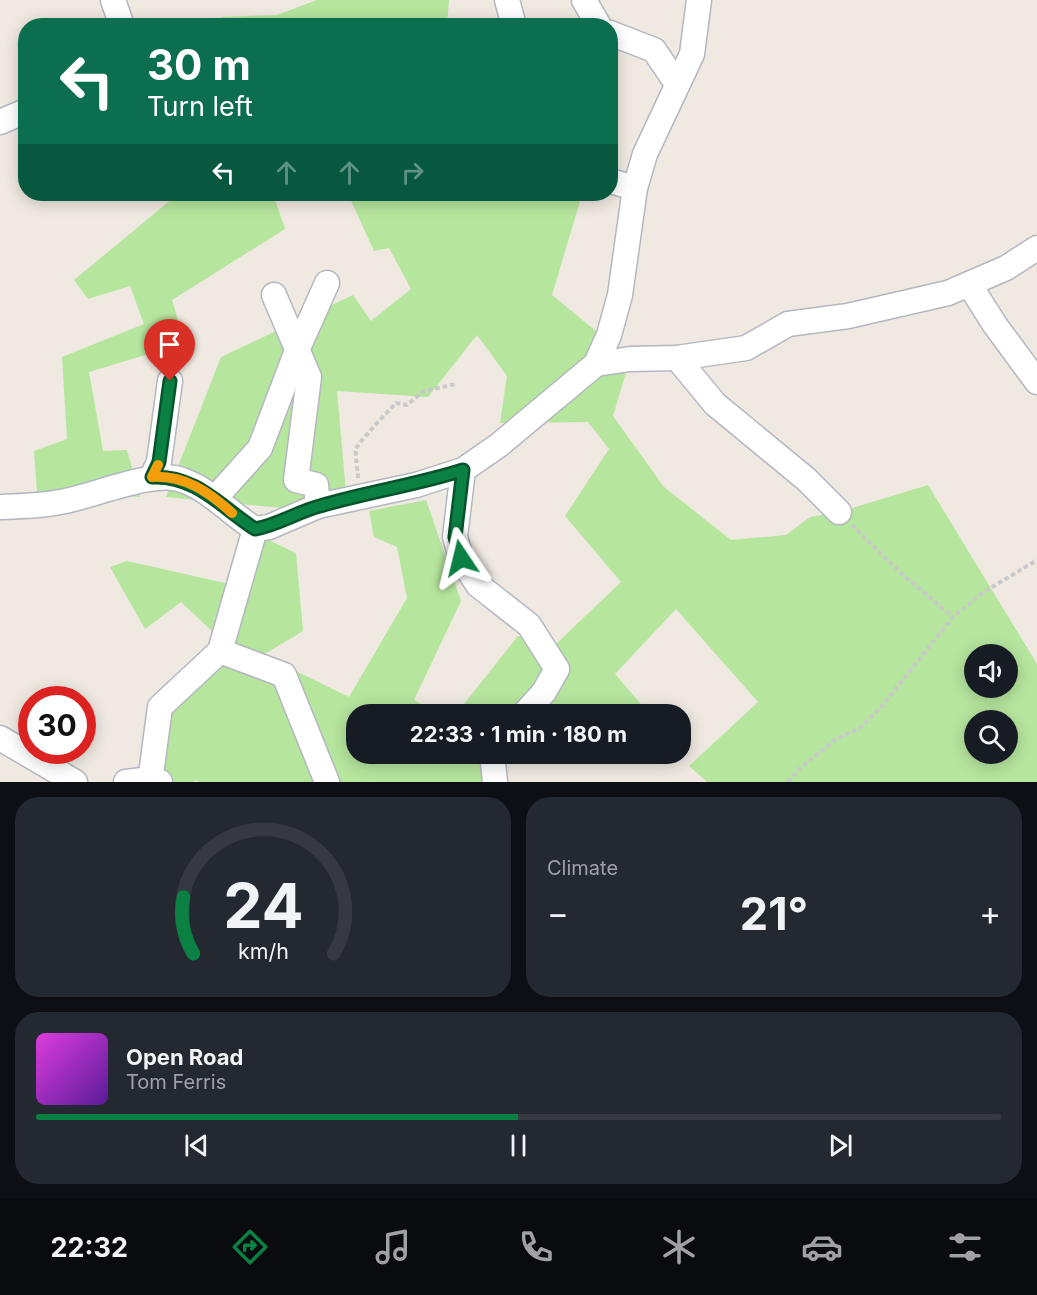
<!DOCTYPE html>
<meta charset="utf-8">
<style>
:root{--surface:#171b24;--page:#242831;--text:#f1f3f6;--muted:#9ea1a6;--line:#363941;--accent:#0b8043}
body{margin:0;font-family:Inter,sans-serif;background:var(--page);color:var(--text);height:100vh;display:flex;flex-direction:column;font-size:22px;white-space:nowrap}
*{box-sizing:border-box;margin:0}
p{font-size:20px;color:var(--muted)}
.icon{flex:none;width:33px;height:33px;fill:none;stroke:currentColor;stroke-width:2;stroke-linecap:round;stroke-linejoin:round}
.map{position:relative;height:782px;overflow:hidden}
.side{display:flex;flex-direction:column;gap:15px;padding:15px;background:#0d0f14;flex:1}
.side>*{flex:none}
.banner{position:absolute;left:18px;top:18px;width:600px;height:183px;border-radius:24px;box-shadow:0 3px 15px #0003;background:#0b6e4f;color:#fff;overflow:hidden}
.fabs{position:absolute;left:964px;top:644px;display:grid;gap:12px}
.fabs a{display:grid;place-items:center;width:54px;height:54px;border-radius:50%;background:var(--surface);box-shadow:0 3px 15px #0003;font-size:30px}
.speed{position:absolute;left:18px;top:686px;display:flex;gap:12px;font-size:30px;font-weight:700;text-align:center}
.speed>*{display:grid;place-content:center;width:78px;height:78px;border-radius:50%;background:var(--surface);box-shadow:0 3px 15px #0003;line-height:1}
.speed .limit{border:9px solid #d22;background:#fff;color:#111}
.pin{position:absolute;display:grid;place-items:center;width:51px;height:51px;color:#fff;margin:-62px -26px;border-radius:50% 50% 50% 0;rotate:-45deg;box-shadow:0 0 6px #0007}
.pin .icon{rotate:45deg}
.me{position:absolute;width:66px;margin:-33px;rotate:350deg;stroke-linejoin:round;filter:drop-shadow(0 0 4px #0008)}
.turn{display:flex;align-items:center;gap:21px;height:126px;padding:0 30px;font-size:27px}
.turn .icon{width:78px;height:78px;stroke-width:2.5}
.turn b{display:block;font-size:42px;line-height:51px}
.lanes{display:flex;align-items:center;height:57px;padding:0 30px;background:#0003;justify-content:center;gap:30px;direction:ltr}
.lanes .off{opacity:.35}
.big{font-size:45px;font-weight:700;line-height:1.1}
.side .widget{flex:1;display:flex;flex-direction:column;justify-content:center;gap:9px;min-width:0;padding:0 21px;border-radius:24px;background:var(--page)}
.side .dial{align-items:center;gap:0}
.dial svg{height:156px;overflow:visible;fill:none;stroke:var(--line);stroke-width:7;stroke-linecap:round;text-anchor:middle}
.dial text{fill:var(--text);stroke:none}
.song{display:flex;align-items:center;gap:18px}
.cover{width:72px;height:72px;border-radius:9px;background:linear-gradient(135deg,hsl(300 70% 55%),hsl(270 70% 35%))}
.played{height:6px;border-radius:3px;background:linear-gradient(90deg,var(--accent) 50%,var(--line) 50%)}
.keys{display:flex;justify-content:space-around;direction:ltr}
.heat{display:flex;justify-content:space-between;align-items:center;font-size:33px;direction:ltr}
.side .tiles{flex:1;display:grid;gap:15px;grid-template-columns:1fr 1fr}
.widget:last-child{grid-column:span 2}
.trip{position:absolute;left:346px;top:704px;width:345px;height:60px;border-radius:24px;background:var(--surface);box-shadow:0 3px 15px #0003;font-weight:700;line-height:60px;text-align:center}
.dock{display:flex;height:96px;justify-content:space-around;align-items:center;background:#090b0e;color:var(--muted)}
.dock .icon{width:42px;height:42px}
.dock .current{color:var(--accent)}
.dock b{font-size:27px;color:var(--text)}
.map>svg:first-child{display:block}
.green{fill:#b6e59e;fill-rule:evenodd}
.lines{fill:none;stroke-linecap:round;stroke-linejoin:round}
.minor-casing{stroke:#b4b7c1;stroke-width:27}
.path{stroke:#c9c9c9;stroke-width:4;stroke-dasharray:4.5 3;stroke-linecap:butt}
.minor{stroke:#fff;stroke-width:24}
.route-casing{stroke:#07532c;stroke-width:15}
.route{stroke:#0b8043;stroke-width:10}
.slow{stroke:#f59e0b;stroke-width:10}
</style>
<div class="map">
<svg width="1037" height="782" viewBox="0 0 1037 782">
<rect width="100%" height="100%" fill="#efe9e1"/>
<g class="green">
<polygon points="317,0 449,0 447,25 217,25 221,17 277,15"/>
<polygon points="178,194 273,194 285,229 172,300 185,343 89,372 103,451 127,450 140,497 37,492 34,451 67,439 62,357 144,324 130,286 88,299 74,280"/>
<path d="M348 194H570L581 198 552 295 630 359 613 416 664 487 731 540 786 535 810 517 839 512 928 485 1037 664V782H707L689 766 758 702 676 609 615 674 646 710 643 714H456L518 636 557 643 621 582 565 516 609 449 588 422 500 423 507 376 477 335 428 397 337 391 348 514 166 497 221 357 353 295 371 321 411 289 389 248 374 251ZM975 654H1008V687H975ZM975 720H1008V753H975Z"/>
<polygon points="426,500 461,601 414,700 439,714 357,714 357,753 512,753 505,755 508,782 199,782 196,780 193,782 156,782 162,721 232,650 181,602 145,629 110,567 127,561 247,588 258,535 296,553 303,631 263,655 349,697 407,598 397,547 374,537 369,511"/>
</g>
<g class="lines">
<defs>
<g id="minor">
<polyline points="113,0 122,26"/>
<polyline points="507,0 514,26"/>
<polyline points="584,0 599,26"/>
<polyline points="610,33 654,50 677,84"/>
<polyline points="0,122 26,111"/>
<polyline points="610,181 635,188"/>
<polyline points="969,284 995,325 1037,382"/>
<polyline points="274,295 309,377 296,480 316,485 318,506"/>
<polyline points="677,358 715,404 806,479 839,512"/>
<polyline points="596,364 630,359 677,358 746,348 788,324 848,316 948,293 1006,268 1037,248"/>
<polyline points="463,470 455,537 461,558 478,585 529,625 557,669 544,692 524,714"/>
<polyline points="152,477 159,462 170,381"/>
<polyline points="216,497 260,448 298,348 327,283"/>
<path d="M0 507C20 506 41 506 60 502 92 497 154 469 182 480 211 490 229 513 255 529L269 527 318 506 416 485 463 470 499 445 596 364 609 335 620 295 635 188 645 154 692 54 699 0"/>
<polyline points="220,651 284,675 327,782"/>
<polyline points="0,738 75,782"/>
<polyline points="492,753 495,782"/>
<polyline points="126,782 151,779 160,782"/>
<polyline points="150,782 160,707 220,651 255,529"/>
</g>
</defs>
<use href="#minor" class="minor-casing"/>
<g class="path">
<path d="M358 478C358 469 355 458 356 449 356 445 391 408 396 403L407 405 424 391 456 384"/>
<polyline points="852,525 902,574 953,617"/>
<polyline points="788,782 799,769 836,739 860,728 882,706 953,617 984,592 1037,560"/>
</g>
<use href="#minor" class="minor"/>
</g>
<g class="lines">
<defs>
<path id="route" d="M170 381 159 462 152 477C196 475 221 507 255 529 278 525 297 512 320 506 367 492 416 485 463 470L455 537 461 558"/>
</defs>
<use href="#route" class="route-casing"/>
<use href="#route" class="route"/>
<path class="slow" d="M158 465 152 477C185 475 209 492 232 513"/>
</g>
</svg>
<div class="fabs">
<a><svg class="icon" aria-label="sound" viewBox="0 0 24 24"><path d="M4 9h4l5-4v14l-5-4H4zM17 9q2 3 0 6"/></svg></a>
<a><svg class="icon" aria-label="search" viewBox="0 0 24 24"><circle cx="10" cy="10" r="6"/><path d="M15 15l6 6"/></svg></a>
</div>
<div class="speed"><div class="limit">30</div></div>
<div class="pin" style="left:170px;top:381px;background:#d93025"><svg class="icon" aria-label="arrive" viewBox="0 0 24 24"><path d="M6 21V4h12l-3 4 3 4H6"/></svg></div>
<svg class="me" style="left:461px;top:558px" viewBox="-20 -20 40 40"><path d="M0-17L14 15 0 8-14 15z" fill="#0b8043" stroke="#fff" stroke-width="4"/></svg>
<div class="trip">22:33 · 1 min · 180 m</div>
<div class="banner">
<div class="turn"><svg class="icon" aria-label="left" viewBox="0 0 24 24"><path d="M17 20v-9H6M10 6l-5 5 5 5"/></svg><div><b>30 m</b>Turn left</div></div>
<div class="lanes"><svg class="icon" aria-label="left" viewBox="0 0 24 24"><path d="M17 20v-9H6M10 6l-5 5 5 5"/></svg><svg class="icon off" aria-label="ahead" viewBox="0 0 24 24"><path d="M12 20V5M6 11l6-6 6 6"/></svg><svg class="icon off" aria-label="ahead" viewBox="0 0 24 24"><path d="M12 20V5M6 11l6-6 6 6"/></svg><svg class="icon off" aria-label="right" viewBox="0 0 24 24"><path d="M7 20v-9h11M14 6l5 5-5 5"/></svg></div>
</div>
</div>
<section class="side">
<div class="tiles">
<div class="widget dial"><svg viewBox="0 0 100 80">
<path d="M14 69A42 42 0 1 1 86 69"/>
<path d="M14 69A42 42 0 0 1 9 40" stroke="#0b8043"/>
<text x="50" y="56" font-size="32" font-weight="700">24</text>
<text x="50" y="72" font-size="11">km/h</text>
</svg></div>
<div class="widget"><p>Climate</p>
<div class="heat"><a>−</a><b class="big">21°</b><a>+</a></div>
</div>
<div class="widget">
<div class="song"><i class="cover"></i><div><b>Open Road</b><p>Tom Ferris</p></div></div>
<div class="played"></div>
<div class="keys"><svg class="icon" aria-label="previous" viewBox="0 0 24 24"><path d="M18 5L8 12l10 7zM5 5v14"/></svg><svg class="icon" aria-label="pause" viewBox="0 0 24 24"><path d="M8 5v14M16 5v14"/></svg><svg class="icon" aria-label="next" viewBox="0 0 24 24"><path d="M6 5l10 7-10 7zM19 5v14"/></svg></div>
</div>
</div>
</section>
<nav class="dock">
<b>22:32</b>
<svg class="icon current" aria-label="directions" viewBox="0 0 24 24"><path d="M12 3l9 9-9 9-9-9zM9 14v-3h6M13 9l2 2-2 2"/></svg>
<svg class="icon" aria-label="music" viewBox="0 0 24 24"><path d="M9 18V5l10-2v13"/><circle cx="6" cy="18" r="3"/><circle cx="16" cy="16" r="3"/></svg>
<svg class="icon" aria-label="phone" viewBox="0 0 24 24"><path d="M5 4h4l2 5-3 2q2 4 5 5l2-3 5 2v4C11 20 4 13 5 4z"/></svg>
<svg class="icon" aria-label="climate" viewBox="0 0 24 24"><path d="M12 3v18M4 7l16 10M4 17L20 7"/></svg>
<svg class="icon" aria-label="car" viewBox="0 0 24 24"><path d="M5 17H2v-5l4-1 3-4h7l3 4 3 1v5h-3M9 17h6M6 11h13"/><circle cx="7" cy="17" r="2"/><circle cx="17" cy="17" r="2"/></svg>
<svg class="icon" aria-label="filters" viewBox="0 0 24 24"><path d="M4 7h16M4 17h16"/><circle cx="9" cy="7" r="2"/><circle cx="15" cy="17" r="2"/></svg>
</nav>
